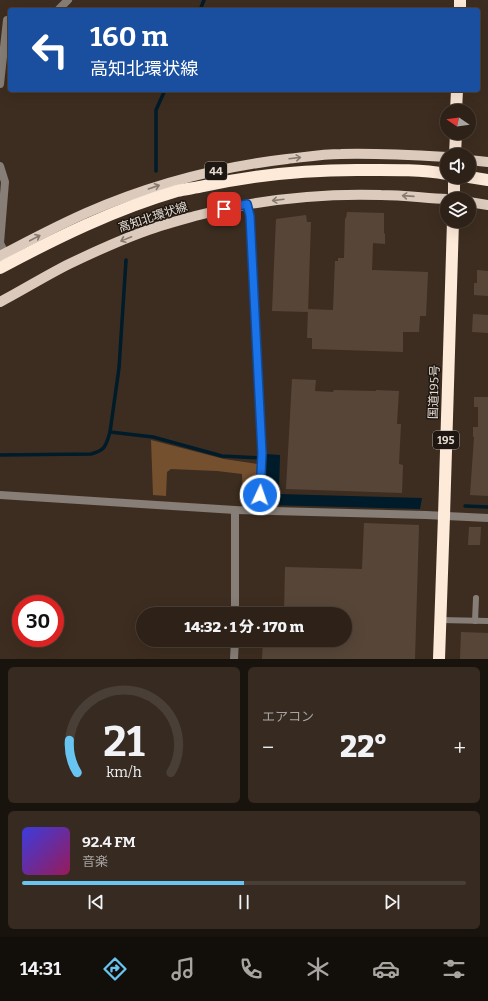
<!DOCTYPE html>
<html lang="ja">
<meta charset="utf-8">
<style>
:root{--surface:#2e2218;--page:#362a21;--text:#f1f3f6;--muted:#a7a4a2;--line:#493f37;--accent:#68c4f0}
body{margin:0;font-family:Bitter,"Noto Sans JP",serif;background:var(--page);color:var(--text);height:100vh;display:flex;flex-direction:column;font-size:15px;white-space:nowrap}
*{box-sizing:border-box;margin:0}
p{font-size:13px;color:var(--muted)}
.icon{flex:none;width:22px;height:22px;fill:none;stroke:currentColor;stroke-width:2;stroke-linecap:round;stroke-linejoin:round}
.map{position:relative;height:659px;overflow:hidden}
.side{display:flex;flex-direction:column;gap:8px;padding:8px;background:#19130d;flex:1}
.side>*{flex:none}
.banner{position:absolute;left:8px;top:8px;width:472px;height:84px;border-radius:4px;box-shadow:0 4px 16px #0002,0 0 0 1px var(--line);background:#1a4fa0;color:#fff;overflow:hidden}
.needle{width:26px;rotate:283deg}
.fabs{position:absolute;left:440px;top:104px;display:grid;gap:8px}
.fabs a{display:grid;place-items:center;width:36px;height:36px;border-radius:50%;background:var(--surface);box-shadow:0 4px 16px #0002,0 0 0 1px var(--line);font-size:20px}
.speed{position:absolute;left:12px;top:595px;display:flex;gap:8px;font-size:20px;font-weight:700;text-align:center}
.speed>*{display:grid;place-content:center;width:52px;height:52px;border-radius:50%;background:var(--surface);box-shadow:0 4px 16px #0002,0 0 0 1px var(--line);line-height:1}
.speed .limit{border:6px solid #d22;background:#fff;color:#111}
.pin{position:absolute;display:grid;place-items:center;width:34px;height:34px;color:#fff;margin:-17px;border-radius:8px;box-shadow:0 2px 6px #0006}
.me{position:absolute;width:44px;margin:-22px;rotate:3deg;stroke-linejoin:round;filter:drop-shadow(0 0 3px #0008)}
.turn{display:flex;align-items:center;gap:14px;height:84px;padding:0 16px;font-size:18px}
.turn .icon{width:52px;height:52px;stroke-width:2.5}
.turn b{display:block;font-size:28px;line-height:34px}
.big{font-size:30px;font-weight:800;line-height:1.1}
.side .card{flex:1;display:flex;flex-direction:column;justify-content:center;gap:6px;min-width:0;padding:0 14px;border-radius:6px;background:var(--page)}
.side .dial{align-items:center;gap:0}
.dial svg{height:104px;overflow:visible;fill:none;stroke:var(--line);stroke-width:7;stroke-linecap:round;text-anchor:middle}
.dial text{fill:var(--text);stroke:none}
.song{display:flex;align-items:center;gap:12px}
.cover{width:48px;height:48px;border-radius:6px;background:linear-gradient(135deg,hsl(240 70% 55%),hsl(330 70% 35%))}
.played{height:4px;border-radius:2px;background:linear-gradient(90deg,var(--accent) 50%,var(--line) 50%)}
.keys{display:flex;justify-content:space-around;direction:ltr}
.heat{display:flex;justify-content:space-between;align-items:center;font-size:22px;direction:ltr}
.side .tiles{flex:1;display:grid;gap:8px;grid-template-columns:1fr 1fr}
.card:last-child{grid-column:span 2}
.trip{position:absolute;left:136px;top:607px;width:216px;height:40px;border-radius:20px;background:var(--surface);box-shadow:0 4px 16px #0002,0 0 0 1px var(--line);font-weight:800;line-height:40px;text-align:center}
.tab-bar{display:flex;height:64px;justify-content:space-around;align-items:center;background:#120e0a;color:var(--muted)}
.tab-bar .icon{width:28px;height:28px}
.tab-bar .active{color:var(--accent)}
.tab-bar b{font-size:18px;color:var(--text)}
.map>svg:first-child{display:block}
.green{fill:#75502f}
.water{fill:#001b29}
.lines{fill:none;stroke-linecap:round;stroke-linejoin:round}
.stream{stroke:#001b29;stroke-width:3.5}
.building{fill:#574638}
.lane{stroke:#867e77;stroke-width:6}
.street{stroke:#867e77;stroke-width:8}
.primary{stroke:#dccbbd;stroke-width:10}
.highway{stroke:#feead9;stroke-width:12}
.oneway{stroke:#867a70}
.route-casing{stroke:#114b97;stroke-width:10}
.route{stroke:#1a73e8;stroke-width:7}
.labels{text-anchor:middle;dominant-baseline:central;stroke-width:3;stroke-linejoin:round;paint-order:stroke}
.shield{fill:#1e1711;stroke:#a9a098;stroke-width:1}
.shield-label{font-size:11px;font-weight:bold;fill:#e5dbd2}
.street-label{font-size:12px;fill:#e5dbd2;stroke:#1e1711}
</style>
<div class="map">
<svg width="488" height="659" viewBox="0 0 488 659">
<rect width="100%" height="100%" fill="#3d2d20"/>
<polygon class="green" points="151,440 224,459 257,464 255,502 249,502 243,500 242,474 217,471 171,469 167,472 166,496 153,495"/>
<polygon class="water" points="266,454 280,455 279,494 422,498 420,509 269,505 263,502"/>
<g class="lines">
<g class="stream">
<polyline points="200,10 204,0"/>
<polyline points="156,171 156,110 165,90"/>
<polyline points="110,432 119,368 126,260"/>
<path d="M0 455 91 454C106 450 106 445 110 432L153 437 222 456 262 458"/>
<polyline points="465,506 488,507"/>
</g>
</g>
<g class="building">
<polygon points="347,212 384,213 384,233 385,234 385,244 373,243 372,270 428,272 426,316 420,316 419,332 403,332 403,352 312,349 312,338 307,338 308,309 333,310 335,261 338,261 338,258 344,258 345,218 346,218"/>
<polygon points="306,215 307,222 311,222 308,312 272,311 276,219"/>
<polygon points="477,270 488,271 488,296 474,295 474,283 477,283"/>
<polygon points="473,314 488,315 488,333 472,332"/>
<polygon points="292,379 316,380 315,391 333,392 334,390 376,391 376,390 399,391 397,424 401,424 399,464 403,465 402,493 286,489"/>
<polygon points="474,397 488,397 488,496 470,495 474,437 473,437 473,427 478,427 478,407 474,407"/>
<polygon points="364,523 419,525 415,659 262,659 263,640 345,640 345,614 284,614 285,567 362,569"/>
<polygon points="469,527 481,527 480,545 468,545"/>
<polygon points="461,632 488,633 488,659 460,659"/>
</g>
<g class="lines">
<g class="lane">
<polyline points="440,620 488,621"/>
<polyline points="475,621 476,598"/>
</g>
<g class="street">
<polyline points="58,10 68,0"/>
<polyline points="0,84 7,20 10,20"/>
<polyline points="0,166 5,182 0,243 5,253"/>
<polyline points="247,204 250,216 262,453 259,511"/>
<polyline points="0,495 235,510 426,515 488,518"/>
<polyline points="235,614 235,510"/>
<polyline points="234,659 235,640"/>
</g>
<g class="primary">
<polyline points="469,160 488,162"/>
<polyline points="469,202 488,205"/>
<path d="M0 256C28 241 57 226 86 213 150 185 218 167 287 159 305 157 323 154 341 154 377 153 412 155 447 157"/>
<path d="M0 302C23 290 45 276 69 264 92 253 116 242 140 233 158 226 177 221 195 216 256 200 318 193 381 195 403 195 425 198 447 199"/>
</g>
<g class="highway">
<polyline points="460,10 460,0"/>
<polyline points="456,111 457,90"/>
<polyline points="455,155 456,133"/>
<polyline points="469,177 488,180"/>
<polyline points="454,199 454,177"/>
<path d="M0 268C56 238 115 209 177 191 186 189 195 188 204 186 254 175 305 170 357 170 387 170 417 169 447 174"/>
<polyline points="439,659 444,516 453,221"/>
</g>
</g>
<defs><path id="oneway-shaft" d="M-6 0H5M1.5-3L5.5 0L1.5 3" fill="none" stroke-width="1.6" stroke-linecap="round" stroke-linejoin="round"/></defs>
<g class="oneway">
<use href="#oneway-shaft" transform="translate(295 158) rotate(-7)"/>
<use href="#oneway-shaft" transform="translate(154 187) rotate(-19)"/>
<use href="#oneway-shaft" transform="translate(408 196) rotate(-176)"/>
<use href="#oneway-shaft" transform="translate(278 200) rotate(173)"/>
<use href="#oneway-shaft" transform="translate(35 238) rotate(-28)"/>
<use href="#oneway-shaft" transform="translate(126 239) rotate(158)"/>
</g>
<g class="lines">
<defs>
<polyline id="route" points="224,209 247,204 250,216 262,453 260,495"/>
</defs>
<use href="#route" class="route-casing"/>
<use href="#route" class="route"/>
</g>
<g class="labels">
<g class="shield">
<rect x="205" y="162" width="22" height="18" rx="3"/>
<rect x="433" y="431" width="26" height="18" rx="3"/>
</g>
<g class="shield-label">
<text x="216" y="171">44</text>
<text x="446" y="440">195</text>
</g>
<g class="street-label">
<text transform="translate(153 217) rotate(-18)">高知北環状線</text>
<text transform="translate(434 392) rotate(-88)">国道195号</text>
</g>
</g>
</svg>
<div class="fabs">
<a><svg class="needle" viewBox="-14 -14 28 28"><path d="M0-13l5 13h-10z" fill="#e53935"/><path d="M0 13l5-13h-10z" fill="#a7a4a2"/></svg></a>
<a><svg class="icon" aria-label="sound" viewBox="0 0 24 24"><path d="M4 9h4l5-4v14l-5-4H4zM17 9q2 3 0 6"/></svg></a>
<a><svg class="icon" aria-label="layers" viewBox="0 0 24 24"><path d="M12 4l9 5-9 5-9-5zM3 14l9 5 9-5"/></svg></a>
</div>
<div class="speed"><div class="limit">30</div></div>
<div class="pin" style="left:224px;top:209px;background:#d93025"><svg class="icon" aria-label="arrive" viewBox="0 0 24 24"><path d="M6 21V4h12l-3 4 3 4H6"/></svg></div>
<svg class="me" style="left:260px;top:495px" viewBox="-20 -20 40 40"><circle r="17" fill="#1a73e8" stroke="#fff" stroke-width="3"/><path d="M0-11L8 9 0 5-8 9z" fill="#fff"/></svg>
<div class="trip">14:32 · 1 分 · 170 m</div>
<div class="banner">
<div class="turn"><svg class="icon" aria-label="left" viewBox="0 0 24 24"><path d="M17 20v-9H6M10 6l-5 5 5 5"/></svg><div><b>160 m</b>高知北環状線</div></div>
</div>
</div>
<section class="side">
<div class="tiles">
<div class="card dial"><svg viewBox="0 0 100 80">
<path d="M14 69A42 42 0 1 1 86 69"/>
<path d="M14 69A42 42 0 0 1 8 44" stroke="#68c4f0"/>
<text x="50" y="56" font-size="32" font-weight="700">21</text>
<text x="50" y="72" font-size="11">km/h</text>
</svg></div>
<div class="card"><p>エアコン</p>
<div class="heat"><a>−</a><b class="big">22°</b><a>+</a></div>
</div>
<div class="card">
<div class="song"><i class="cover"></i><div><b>92.4 FM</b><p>音楽</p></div></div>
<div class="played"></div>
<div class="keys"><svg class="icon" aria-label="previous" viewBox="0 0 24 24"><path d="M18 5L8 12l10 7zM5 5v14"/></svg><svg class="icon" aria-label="pause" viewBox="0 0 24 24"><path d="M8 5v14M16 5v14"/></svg><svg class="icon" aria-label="next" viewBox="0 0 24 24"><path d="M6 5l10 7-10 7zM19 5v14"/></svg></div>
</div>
</div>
</section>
<nav class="tab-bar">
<b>14:31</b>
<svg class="icon active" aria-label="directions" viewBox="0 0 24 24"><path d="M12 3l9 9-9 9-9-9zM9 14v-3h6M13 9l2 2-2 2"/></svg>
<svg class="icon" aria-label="music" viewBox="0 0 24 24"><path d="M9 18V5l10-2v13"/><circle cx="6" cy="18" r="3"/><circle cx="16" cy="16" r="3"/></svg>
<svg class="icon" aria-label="phone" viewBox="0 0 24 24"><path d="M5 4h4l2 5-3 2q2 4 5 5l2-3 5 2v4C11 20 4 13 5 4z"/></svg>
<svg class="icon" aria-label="climate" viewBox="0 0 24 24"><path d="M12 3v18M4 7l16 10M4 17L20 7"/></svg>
<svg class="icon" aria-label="car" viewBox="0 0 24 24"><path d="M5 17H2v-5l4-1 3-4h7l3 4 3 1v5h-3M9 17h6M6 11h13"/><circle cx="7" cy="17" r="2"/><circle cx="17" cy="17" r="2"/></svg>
<svg class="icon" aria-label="filters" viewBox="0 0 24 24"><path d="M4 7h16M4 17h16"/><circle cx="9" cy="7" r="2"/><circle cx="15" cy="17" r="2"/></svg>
</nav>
